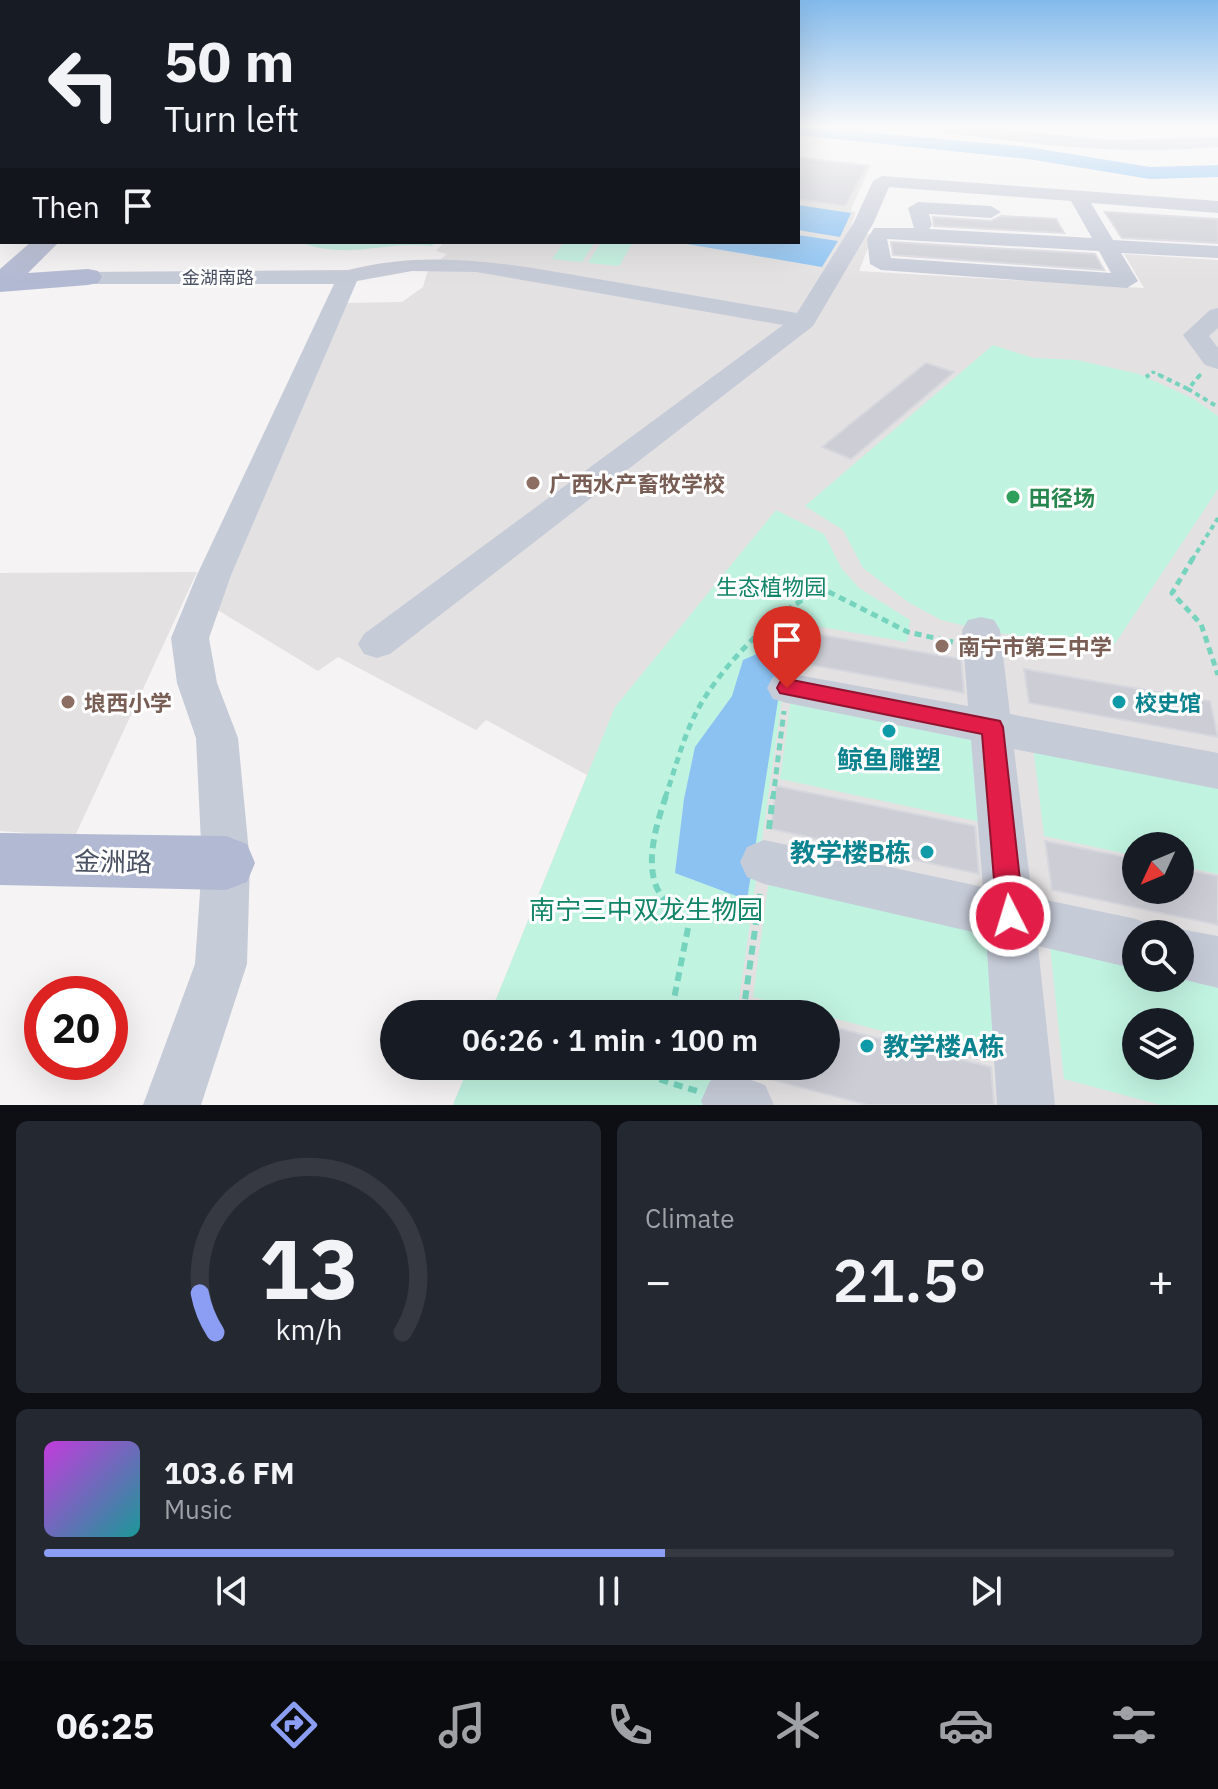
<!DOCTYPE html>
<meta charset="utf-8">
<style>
:root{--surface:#171b24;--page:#242831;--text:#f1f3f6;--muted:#9ea1a6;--line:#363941;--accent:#8c9ef4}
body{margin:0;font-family:"IBM Plex Sans","Noto Sans SC",sans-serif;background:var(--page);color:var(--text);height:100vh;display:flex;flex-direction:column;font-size:30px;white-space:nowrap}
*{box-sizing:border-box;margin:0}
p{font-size:26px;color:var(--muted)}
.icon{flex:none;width:44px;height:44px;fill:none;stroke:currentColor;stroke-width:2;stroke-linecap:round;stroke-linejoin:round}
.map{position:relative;height:1105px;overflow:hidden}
.details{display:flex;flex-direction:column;gap:16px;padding:16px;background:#0d0f14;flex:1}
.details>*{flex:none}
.banner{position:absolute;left:0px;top:0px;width:800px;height:244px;box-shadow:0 8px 32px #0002;background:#171b24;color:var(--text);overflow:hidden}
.needle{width:52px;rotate:226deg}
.fabs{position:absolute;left:1122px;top:832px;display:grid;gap:16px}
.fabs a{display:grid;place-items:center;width:72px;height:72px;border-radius:50%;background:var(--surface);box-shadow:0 8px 32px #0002;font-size:40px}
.speed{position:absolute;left:24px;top:976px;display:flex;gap:16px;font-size:40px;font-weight:700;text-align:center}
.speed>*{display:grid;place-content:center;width:104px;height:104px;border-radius:50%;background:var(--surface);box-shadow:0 8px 32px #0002;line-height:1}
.speed .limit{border:12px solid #d22;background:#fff;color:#111}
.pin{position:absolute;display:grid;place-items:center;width:68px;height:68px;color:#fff;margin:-82px -34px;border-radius:50% 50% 50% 0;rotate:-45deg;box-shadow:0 0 8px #0007}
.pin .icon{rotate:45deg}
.me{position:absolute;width:88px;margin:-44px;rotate:355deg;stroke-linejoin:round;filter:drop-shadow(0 0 6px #0008)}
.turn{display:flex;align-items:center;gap:28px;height:168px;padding:0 32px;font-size:36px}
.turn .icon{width:104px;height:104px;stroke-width:2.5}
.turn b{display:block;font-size:56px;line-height:68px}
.then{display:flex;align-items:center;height:76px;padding:0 32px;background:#0003;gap:16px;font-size:30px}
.big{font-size:60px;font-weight:600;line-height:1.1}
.details .tile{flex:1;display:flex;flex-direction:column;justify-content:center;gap:12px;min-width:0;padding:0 28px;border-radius:12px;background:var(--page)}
.details .dial{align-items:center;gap:0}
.dial svg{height:208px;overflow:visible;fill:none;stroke:var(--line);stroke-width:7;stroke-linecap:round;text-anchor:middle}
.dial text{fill:var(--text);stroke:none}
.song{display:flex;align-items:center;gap:24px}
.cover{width:96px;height:96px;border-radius:12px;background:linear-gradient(135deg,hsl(290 70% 55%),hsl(180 70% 35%))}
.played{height:8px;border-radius:4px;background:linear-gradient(90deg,var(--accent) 55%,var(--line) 55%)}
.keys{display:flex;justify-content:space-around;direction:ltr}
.heat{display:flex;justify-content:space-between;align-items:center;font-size:44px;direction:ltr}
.details .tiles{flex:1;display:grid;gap:16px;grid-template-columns:1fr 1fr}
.tile:last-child{grid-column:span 2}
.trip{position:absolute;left:380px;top:1000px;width:460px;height:80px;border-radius:40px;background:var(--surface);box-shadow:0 8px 32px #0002;font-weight:600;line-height:80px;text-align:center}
.tab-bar{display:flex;height:128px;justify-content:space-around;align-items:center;background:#090b0e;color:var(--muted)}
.tab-bar .icon{width:56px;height:56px}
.tab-bar .on{color:var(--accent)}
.tab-bar b{font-size:36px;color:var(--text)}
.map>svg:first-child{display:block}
.education{fill:#e3e1e2;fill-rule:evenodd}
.green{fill:#c1f3e1;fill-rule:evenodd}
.water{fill:#8cc2f2}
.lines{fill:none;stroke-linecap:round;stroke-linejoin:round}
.river{fill:#8cc2f2;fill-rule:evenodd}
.building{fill:#cdced5;stroke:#d7d7de;stroke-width:2}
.path-far3{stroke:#76d4be;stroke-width:3;stroke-dasharray:4 3;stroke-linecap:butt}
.path-far2{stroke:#76d4be;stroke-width:4;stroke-dasharray:5 4;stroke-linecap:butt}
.path-far1{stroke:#76d4be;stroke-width:5;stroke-dasharray:7 5;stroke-linecap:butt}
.path{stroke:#76d4be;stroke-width:6;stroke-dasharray:9 6;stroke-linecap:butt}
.minor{fill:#c6cbd8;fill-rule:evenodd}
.major{fill:#b2b9d2;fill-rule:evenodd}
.route{fill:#e11d48;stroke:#92132f;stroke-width:2}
.education-dot{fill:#8d6e63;stroke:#fff;stroke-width:3}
.leisure-dot{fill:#2e9e5b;stroke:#fff;stroke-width:3}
.culture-dot{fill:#0f9aa8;stroke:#fff;stroke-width:3}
.labels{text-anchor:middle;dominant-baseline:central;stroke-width:6;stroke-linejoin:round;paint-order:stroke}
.far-street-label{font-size:18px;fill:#495062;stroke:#fff}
.education-label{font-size:22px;font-weight:bold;fill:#785e54;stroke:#fff;text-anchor:start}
.leisure-label{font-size:22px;font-weight:bold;fill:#27864d;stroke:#fff;text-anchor:start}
.park-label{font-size:22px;fill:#128569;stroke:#fff}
.culture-label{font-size:22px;font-weight:bold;fill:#0d838f;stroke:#fff;text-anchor:start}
.near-culture-label{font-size:26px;font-weight:bold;fill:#0d838f;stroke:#fff}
.near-street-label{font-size:26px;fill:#495062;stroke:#fff}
.near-park-label{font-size:26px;fill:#128569;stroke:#fff}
</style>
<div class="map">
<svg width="1218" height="1105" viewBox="0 0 1218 1105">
<rect width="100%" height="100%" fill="#f5f3f3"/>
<g class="education">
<path d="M798 156 871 165 852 207 851 211 856 212 849 231 873 235 859 271 1144 288 1124 254 1218 260V1105H453L469 1066H826V1014H490L587 775 486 720 476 730 338 657 318 671 211 606 343 303 402 302 423 287 428 270 447 254 436 251 444 242H798ZM1136 846H1180V890H1136ZM1136 934H1180V978H1136ZM1136 1022H1180V1066H1136Z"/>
<polygon points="197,572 75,836 0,831 0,573"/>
</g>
<g class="green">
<path d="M300 242H436L432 246C386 240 347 261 300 242Z"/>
<polygon points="564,242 595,242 582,262 552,259"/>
<polygon points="601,242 632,244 619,266 588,263"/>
<polygon points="993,345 1033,358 1077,360 1139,374 1194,399 1218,416 1218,489 1108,654 1077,637 1030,637 990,632 941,620 908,602 863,568 843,530 805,506"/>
<polygon points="776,510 824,534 842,569 859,588 910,620 907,642 793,622 737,1014 490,1014 615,707"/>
<polygon points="791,698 976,734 981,822 780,779"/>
<polygon points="1033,746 1218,782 1218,874 1180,866 1180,846 1136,846 1136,856 1044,836"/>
<polygon points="769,879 990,931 997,1061 753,997"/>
<path d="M1050 946 1136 967V978H1180L1218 986V1105H1161L1064 1079ZM1136 1022H1180V1066H1136Z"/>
<polygon points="469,1066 729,1066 724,1105 453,1105"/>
</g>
<g class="water">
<polygon points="798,205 851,213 840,237 798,230"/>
<polygon points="798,235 838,241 822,267 675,242 798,242"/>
<polygon points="775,646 786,649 747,900 675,873 684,799 695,747 732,696 743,660"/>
</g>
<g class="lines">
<polygon class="river" points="798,126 1028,147 1150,167 1218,165 1218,177 1150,179 1028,159 798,135"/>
</g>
<g class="building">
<polygon points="798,158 867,166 845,206 798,199"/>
<polygon points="1105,212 1218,219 1218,243 1122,238"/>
<polygon points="1001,216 1056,219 1064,233 934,226 933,217 991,221"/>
<polygon points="891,242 1095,254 1104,270 893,255"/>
<polygon points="926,363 954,372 851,459 822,447"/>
<polygon points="799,631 961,659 964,693 795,662"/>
<polygon points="1024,669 1210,701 1218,737 1029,703"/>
<polygon points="776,786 975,826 979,874 771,829"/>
<polygon points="1045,841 1136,859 1136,890 1180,890 1180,868 1218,876 1218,925 1052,890"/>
<polygon points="826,1025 991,1067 994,1105 867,1105 742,1072 743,1066 826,1066"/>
</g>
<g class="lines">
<g class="path-far3">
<polyline points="1146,377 1153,372 1164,377"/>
<polyline points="1198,377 1201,374"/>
</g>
<g class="path-far2">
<polyline points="1159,375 1188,389"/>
<polyline points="1200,375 1188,389 1218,407"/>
<polyline points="1146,377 1149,375"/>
<polyline points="1192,560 1218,518"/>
</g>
<g class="path-far1">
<polyline points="1193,558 1172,593 1201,624 1218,675"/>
<path d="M665 798C675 770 683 737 697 711 718 670 780 603 825 590L908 632 953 642"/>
<polyline points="773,798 784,711"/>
</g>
<g class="path">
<path d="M666 796C656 825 641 873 664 899 671 907 682 912 690 918L671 1014"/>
<polyline points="769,829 773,796"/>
<polyline points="743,1014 760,894"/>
<polyline points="661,1066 658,1079 697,1091"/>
</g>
<g class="minor">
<path d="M922 126H969L1110 140 1218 137V147C1121 156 1026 143 930 131Z"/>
<rect x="0" y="152" width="2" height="11"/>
<path d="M882 176 1218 201V213L1091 203 1113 240 1218 246V258L1121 253 1138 281 1127 288 881 270 870 264 867 239 874 228H914L908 208 918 202 991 206 1001 212 991 218 929 214 932 225 929 229 1092 238 1071 201 889 187 874 222 813 326 390 654 377 658 364 654 358 644 364 634 783 325 476 272 412 271 357 281 231 575 209 638 217 683 238 738 250 863 247 964 201 1105H143L195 964 202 863 196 738 177 683 171 638 197 575 334 284H88L80 282 77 277 80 272 348 270C435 248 516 265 603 280 668 291 732 302 797 313L854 222 873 181ZM887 239 1099 251 1111 273 891 258Z"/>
<polygon points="1218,308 1218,328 1209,336 1218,348 1218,369 1205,365 1183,335 1210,310"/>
<polygon points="981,617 994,620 1000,630 1010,714 1218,753 1218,789 1014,749 1032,897 1136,919 1154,926 1157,934 1136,934 1136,969 1038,946 1055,1105 997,1105 986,935 764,884 747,877 740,862 747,847 764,840 983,887 971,740 787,703 773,699 767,688 773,677 787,673 968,706 962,630 968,620"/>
<polygon points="1180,929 1218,936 1218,988 1177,978 1180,978 1180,934 1167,934"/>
<polygon points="730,1072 765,1085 774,1105 703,1105 701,1101 710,1081"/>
</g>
<g class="major">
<polygon points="31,242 59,242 28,273 88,269 98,271 102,277 98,283 88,285 0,292 0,269"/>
<polygon points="0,833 226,836 247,844 255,863 247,882 226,890 0,885"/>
</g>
</g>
<linearGradient id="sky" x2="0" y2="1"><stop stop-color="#83baec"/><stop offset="0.45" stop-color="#fafafa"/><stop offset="1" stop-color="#fafafa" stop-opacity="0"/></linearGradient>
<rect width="1218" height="281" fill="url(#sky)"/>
<polygon class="route" points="787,679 1000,721 1003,727 1024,916 1020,925 1010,929 1001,925 997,916 982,734 780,693 777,688 780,682"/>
<g class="education-dot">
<circle cx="533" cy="483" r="8"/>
<circle cx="942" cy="646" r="8"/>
<circle cx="68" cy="702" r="8"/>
</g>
<circle class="leisure-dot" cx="1013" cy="497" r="8"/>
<g class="culture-dot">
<circle cx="1119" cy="702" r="8"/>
<circle cx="889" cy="731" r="8"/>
<circle cx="927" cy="852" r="8"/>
<circle cx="867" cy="1046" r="8"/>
</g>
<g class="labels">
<g class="far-street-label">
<text x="218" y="277">金湖南路</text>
</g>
<g class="education-label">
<text x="549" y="483">广西水产畜牧学校</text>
<text x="958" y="646">南宁市第三中学</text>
<text x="84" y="702">埌西小学</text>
</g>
<g class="leisure-label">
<text x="1029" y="497">田径场</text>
</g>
<g class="park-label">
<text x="771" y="586">生态植物园</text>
</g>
<g class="culture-label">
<text x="1135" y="702">校史馆</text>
</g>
<g class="near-culture-label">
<text x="889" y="759">鲸鱼雕塑</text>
<text x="911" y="852" text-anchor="end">教学楼B栋</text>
<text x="883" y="1046" text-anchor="start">教学楼A栋</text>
</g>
<g class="near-street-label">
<text transform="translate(113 861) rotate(1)">金洲路</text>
</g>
<g class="near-park-label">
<text x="646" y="909">南宁三中双龙生物园</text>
</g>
</g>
</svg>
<div class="fabs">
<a><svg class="needle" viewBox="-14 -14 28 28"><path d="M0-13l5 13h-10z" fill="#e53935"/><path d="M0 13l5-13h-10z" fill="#9ea1a6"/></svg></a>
<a><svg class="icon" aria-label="search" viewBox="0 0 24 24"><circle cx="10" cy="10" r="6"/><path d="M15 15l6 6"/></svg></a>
<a><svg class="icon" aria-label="layers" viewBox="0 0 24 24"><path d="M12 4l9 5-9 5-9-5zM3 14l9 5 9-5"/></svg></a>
</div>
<div class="speed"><div class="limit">20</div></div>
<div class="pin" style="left:787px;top:688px;background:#d93025"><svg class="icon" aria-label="arrive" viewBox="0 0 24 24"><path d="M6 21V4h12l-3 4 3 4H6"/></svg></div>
<svg class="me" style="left:1010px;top:916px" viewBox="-20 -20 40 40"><circle r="17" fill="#e11d48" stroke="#fff" stroke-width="3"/><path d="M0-11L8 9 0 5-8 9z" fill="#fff"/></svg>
<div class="trip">06:26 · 1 min · 100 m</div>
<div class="banner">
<div class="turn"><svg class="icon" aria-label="left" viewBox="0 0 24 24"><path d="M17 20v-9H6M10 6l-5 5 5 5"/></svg><div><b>50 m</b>Turn left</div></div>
<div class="then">Then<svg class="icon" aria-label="arrive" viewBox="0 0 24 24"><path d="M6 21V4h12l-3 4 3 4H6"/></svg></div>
</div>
</div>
<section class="details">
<div class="tiles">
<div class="tile dial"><svg viewBox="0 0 100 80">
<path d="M14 69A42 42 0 1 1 86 69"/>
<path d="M14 69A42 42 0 0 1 8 54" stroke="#8c9ef4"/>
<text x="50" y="56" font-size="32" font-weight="700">13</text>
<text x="50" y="72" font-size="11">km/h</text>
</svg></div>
<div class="tile"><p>Climate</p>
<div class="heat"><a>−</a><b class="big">21.5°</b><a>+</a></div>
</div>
<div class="tile">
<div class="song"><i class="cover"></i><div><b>103.6 FM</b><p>Music</p></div></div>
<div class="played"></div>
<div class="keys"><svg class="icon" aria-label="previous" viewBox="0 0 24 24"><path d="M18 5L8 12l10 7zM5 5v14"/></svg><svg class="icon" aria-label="pause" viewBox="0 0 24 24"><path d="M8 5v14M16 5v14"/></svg><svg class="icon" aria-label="next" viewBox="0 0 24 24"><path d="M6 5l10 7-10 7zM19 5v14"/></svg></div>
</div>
</div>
</section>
<nav class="tab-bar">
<b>06:25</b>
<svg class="icon on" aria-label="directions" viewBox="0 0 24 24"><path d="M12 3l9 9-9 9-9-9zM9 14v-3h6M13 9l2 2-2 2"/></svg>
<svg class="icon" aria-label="music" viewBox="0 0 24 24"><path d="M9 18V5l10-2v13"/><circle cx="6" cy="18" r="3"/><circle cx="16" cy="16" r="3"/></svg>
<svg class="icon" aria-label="phone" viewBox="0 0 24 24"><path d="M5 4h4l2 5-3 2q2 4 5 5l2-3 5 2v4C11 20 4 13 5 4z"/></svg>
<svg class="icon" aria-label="climate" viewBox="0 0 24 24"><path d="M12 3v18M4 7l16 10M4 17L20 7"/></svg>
<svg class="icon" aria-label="car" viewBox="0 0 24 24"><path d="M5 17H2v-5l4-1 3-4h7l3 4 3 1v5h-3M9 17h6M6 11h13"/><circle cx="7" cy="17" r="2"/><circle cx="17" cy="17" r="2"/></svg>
<svg class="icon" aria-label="filters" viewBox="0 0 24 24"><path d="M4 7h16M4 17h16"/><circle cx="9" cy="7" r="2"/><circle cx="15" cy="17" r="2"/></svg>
</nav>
